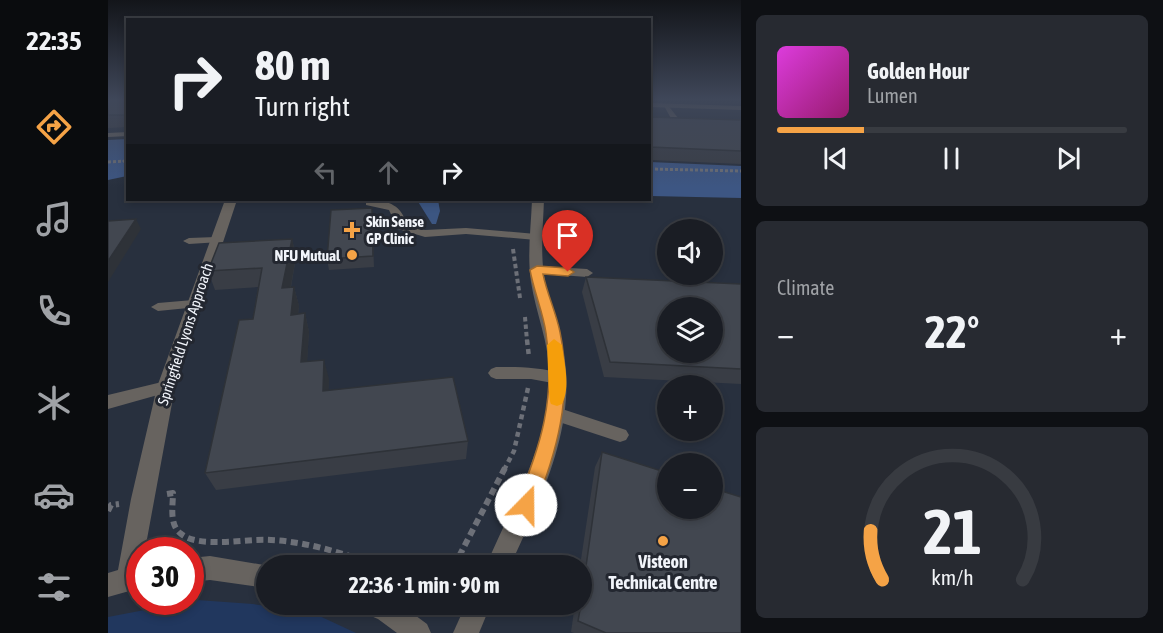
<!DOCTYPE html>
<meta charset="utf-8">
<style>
:root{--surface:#1a1d24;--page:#272a31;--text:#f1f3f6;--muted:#9fa2a6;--line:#383b41;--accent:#f5a346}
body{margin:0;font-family:"Asap Condensed",sans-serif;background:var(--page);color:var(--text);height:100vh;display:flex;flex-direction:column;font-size:22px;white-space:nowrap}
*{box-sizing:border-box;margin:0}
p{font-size:20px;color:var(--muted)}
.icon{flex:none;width:33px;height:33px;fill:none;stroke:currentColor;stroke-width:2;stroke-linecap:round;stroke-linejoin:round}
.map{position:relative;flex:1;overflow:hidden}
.panel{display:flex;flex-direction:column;gap:15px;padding:15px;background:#0e1014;width:422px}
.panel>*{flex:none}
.guide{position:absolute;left:18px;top:18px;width:525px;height:183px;border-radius:0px;box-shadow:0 3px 9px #0003,0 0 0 2px var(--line);background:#1a1d24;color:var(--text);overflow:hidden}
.fabs{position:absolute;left:549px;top:219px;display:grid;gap:12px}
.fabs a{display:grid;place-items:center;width:66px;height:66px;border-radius:50%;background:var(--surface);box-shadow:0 3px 9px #0003,0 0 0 2px var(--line);font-size:30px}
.speed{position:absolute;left:18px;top:537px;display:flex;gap:12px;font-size:30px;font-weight:700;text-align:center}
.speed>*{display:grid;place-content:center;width:78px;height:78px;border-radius:50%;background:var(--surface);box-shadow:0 3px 9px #0003,0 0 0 2px var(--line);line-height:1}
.speed .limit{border:9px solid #d22;background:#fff;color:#111}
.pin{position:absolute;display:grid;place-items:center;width:51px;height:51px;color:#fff;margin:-62px -26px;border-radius:50% 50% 50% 0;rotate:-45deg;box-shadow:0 0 6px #0007}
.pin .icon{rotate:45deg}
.me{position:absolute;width:66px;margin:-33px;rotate:22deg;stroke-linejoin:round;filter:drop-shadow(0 0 4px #0008)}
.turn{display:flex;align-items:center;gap:21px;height:126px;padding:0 30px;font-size:27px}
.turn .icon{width:78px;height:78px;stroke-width:2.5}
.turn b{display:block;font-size:42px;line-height:51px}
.lanes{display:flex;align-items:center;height:57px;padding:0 30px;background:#0003;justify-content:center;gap:30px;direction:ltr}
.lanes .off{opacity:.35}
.big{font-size:45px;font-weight:700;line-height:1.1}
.panel .card{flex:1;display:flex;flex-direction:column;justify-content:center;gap:9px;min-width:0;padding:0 21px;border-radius:9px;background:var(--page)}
.panel .dial{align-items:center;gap:0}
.dial svg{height:156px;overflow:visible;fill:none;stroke:var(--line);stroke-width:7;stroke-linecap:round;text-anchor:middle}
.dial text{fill:var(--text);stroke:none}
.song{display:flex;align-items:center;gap:18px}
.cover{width:72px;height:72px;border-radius:9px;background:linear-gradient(135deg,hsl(300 70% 55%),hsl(320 70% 35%))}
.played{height:6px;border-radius:3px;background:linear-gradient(90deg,var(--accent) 25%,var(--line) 25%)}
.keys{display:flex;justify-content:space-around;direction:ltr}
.heat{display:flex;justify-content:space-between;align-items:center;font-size:33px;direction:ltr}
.trip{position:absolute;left:148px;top:555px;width:336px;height:60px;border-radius:30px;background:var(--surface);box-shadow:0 3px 9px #0003,0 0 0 2px var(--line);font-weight:700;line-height:60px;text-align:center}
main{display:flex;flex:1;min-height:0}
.tab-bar{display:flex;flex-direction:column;width:108px;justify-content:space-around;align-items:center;background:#0a0c0e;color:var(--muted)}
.tab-bar .icon{width:42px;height:42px}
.tab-bar .current{color:var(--accent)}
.tab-bar b{font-size:27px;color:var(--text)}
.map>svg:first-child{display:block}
.built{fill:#28303e;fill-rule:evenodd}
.green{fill:#21375e}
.forest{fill:#3d5683}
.water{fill:#3c5682}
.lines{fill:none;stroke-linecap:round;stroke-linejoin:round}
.path-far4{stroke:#6d7078;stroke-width:2;stroke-dasharray:2 1.5;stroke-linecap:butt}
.path-far3{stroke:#6d7078;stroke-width:3;stroke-dasharray:3 2;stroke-linecap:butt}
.path-far2{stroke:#6d7078;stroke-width:4;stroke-dasharray:4.5 3;stroke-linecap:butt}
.path-far1{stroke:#6d7078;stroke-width:4.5;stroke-dasharray:5 4;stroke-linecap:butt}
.path{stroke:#6d7078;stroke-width:6;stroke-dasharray:7 4.5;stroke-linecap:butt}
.lane{fill:#67635f;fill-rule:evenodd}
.street{fill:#67635f;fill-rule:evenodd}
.wall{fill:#393d45}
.shaded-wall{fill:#2e3238}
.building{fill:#424750;stroke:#2e3238;stroke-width:1.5;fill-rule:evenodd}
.route{fill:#f5a346;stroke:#9f6a2e;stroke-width:1.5}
.slow{fill:#f59e0b}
.poi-dot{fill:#f5a346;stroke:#232730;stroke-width:2}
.labels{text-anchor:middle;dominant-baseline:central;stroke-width:6;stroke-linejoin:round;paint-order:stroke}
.poi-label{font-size:15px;font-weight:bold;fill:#f1f4fa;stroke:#232730;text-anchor:start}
.street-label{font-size:15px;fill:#f1f4fa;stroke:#232730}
.near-poi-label{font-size:18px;font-weight:bold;fill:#f1f4fa;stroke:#232730}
</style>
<main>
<nav class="tab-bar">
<b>22:35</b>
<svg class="icon current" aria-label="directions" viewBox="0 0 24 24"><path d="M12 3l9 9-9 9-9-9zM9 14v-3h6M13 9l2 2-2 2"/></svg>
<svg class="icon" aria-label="music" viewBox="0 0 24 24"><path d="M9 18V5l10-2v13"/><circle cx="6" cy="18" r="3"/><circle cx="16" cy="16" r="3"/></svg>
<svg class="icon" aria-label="phone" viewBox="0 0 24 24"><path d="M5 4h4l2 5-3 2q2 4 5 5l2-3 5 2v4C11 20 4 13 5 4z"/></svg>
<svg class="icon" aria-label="climate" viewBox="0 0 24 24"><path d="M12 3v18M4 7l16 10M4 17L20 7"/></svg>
<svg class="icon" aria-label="car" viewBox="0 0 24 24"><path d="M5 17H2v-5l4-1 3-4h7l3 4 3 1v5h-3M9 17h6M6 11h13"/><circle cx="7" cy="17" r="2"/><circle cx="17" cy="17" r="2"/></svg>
<svg class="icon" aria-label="filters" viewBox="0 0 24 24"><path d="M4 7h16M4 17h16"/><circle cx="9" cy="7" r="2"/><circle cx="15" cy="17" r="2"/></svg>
</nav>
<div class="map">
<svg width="634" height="633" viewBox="0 0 634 633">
<rect width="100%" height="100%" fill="#232730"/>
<path class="built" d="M0 99H19L20 200H542V99H633V633H0ZM560 230H604V274H560ZM560 308H604V352H560ZM560 386H604V430H560ZM560 464H604V508H560ZM32 550H82V602H32ZM159 566H474V604H159Z"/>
<polygon class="green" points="89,600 145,604 205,613 248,633 0,633 0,617"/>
<g class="forest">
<polygon points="19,139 19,176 0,180 0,140"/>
<polygon points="542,162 633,166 633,198 542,196"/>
</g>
<polygon class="water" points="309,200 330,200 332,211 328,224 324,224"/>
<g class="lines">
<polyline class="path-far4" points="11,161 20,161"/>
<g class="path-far3">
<polyline points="0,162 20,161"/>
<polyline points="542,169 634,171"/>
</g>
<g class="path-far2">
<polyline points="405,249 412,298"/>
<polyline points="417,317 419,341"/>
</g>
<g class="path-far1">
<polyline points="419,340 421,357"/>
<polyline points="396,470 406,451 420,388"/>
</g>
<g class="path">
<path d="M59 494 65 493C65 505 61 524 72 533 82 542 99 542 112 542 129 542 146 539 163 540 200 542 235 553 270 566"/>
<polyline points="0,511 3,505 11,504"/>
<polyline points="346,566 397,468"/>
</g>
<g class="lane">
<polygon points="555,104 559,104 570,118 585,121 581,123 565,122"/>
<polygon points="20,132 20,136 0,137 0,133"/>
<polygon points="101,200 116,200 111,203"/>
<path d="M262 200C282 201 293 205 299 225L317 230 358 228 428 234 434 237 428 240 358 234 317 237 290 229 281 210 258 205V201Z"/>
<polygon points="108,237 112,238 112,242 81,244 75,241 81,238"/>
<polygon points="429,266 479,269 485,273 479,277 425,273 423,270 425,267"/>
<polygon points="85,300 90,301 92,304 90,307 50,311 43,307 50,303"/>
<path d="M388 367C411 367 433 367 455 374L458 378 455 382 450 384 423 379H388L383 377 380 373 383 369Z"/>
<polygon points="58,381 64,383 66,387 64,391 0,409 0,395"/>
<polygon points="448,407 518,430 521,435 518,440 512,442 442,419 440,414 442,409"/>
</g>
<g class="street">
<polygon points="542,103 634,106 634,110 542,107"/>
<polygon points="117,200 129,200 67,387 37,550 32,550 32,588 0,597 0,573 10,570 23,499 49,387"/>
<path d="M424 200H436C435 227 432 255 437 282 443 312 456 340 458 370 463 439 430 505 402 566H378C404 504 439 449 441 381 443 347 428 315 423 282 419 255 423 227 424 200Z"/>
<polygon points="102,556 162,566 159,566 159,588 102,580 82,582 82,558"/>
<polygon points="253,604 292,604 319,624 323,633 289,633 270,619 256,613"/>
<polygon points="358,604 383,604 371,633 345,633"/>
</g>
</g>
<g class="wall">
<polygon points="0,99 20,99 20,127 0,128"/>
<polygon points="542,117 633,120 633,164 542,160"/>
<polygon points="264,218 266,267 221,270 219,259"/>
<polygon points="184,239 188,257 183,287 186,287 191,306 190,314 197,313 201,332 199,361 221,379 220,391 360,441 358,459 108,490 97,473 145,319 150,287 107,290 100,271"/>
<polygon points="478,277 633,284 633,384 496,377 474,292"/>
<polygon points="494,452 633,633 466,633 463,632 467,604 474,604 474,566 472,566 487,467"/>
</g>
<g class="shaded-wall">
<polygon points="28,219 33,229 0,282 0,261"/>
<polygon points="184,239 188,257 179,307 174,288"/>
<polygon points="186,287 191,306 188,333 183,315"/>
<polygon points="197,313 201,332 198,381 193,362"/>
<polygon points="216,360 221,379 220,410 215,391"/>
</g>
<g class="building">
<rect x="0" y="99" width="20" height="16"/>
<polygon points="542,117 633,120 633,151 542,147"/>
<polygon points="264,208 265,256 219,259 223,210"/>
<polygon points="28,219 0,261 0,221"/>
<polygon points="184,239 174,288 186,287 183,315 197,313 193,362 216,360 215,391 345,377 360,441 97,473 131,320 145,319 154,268 100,271 111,243"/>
<path d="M478 277 633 284V369L502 362ZM560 308H604V352H560Z"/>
<polygon points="494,452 560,473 560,508 604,508 604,488 633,497 633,633 498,633 470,621 473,604 474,604 474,595"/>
</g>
<linearGradient id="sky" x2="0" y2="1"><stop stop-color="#13151a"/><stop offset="0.53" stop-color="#3f4759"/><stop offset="1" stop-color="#3f4759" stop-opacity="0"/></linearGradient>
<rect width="634" height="187" fill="url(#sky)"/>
<path class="route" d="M429 266 460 268 466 272 460 276 435 274C439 294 448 312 452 332 465 395 449 453 425 511L418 514 411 511 408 505C433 446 448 398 438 333 435 312 426 292 422 270Z"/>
<path class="slow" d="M446 339 454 345C456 362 463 387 454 404L449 406 443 404C440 399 440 355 439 345Z"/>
<g class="poi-dot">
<path d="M241 221h6v6h6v6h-6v6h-6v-6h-6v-6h6z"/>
<circle cx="244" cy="255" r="6"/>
<circle cx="555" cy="541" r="6"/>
</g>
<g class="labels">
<g class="poi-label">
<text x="258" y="221">Skin Sense<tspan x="258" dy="17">GP Clinic</tspan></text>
<text x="232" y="255" text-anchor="end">NFU Mutual</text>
</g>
<g class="street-label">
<text transform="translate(77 334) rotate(-72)">Springfield Lyons Approach</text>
</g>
<g class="near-poi-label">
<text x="555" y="561">Visteon<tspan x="555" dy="21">Technical Centre</tspan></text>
</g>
</g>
</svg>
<div class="fabs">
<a><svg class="icon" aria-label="sound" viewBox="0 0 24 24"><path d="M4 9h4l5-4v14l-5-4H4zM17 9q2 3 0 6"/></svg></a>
<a><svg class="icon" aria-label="layers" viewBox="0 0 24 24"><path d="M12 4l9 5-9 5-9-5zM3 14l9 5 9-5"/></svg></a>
<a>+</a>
<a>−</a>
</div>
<div class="speed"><div class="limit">30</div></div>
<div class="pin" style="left:460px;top:272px;background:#d93025"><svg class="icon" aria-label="arrive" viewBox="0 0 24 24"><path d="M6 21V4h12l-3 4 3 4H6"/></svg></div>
<svg class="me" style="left:418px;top:505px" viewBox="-20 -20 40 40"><circle r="19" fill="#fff"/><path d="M0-13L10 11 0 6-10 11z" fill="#f5a346"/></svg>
<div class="trip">22:36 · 1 min · 90 m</div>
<div class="guide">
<div class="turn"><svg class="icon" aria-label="right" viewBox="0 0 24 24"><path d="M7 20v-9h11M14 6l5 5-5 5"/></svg><div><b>80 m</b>Turn right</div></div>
<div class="lanes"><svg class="icon off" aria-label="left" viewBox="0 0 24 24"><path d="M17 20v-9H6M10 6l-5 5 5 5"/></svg><svg class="icon off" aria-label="ahead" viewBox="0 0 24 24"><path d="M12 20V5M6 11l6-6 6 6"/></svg><svg class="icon" aria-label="right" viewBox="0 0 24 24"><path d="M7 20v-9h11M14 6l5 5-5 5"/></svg></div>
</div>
</div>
<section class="panel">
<div class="card">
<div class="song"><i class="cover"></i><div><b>Golden Hour</b><p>Lumen</p></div></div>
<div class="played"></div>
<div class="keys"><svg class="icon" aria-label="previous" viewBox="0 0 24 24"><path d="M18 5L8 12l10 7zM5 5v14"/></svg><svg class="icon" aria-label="pause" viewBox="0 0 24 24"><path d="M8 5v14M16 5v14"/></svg><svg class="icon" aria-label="next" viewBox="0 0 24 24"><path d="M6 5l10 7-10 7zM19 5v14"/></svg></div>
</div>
<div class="card"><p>Climate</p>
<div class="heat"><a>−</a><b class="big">22°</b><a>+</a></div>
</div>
<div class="card dial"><svg viewBox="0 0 100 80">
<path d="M14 69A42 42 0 1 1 86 69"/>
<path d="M14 69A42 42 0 0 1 8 44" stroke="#f5a346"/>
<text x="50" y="56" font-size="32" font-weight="700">21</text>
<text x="50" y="72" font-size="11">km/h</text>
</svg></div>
</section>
</main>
